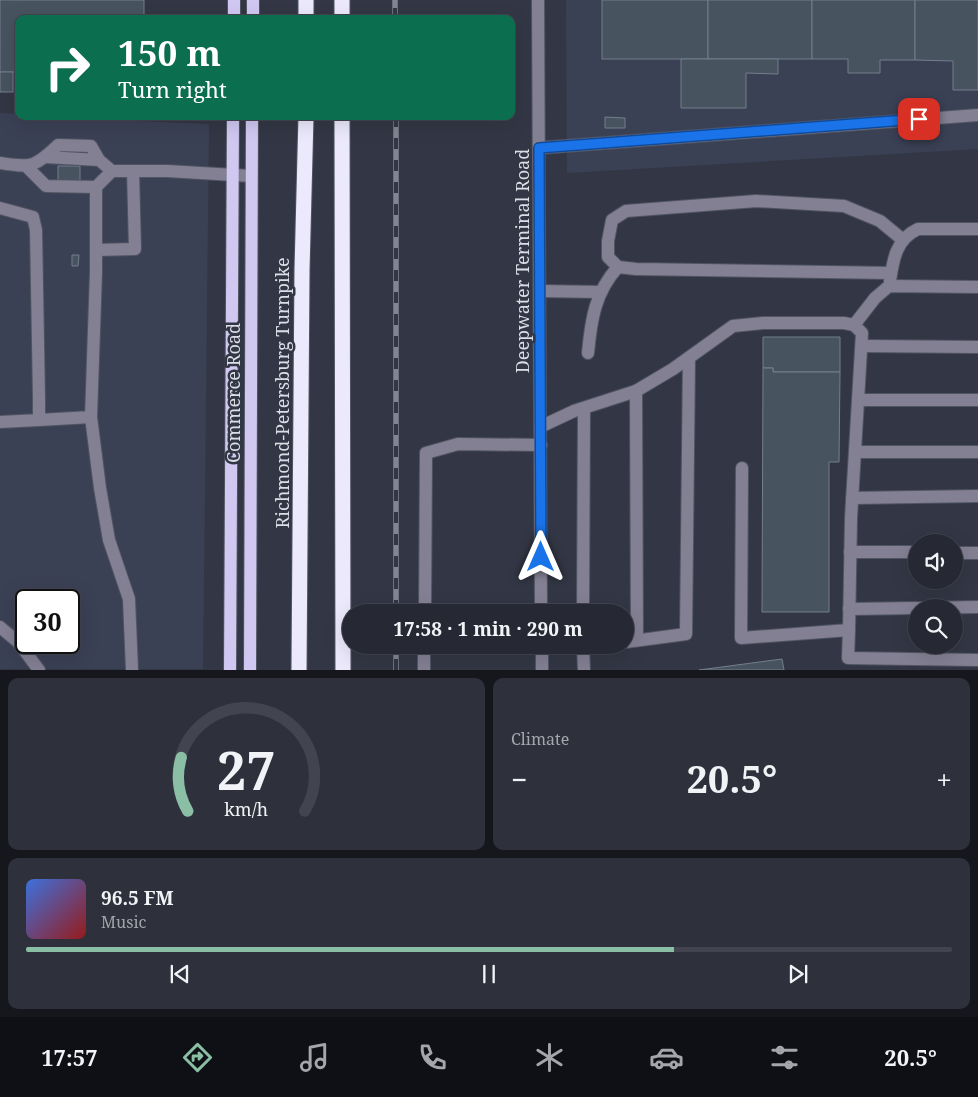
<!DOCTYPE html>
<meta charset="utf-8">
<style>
:root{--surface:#262934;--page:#2e313c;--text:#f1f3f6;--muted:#a4a6ac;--line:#42454f;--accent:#8abfa5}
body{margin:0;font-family:"Noto Serif",serif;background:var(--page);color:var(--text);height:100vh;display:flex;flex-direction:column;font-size:19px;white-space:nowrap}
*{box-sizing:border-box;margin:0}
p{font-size:16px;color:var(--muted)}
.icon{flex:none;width:28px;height:28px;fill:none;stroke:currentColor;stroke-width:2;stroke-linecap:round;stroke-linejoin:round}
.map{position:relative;height:670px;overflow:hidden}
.sheet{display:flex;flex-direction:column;gap:8px;padding:8px;background:#15171d;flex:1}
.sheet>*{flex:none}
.banner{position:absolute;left:15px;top:15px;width:500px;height:105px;border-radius:10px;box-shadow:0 5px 20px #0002,0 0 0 1px var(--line);background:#0b6e4f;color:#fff;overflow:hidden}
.fabs{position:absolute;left:908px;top:534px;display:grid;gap:10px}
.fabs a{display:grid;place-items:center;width:55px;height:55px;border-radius:50%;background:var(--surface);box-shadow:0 5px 20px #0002,0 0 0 1px var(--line);font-size:25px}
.speed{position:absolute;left:15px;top:589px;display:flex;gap:10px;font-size:25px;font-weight:700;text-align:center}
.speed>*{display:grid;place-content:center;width:65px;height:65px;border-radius:50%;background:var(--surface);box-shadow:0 5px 20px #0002,0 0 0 1px var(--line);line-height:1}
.speed .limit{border:2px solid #111;border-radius:8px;background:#fff;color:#111}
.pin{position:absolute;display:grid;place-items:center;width:42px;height:42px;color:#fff;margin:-21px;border-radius:10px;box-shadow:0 2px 8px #0006}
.me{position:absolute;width:55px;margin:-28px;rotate:0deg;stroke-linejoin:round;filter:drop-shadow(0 0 4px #0008)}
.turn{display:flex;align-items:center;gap:18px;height:105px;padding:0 20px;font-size:22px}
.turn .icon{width:65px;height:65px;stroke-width:2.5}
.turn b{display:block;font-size:35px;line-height:42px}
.big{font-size:38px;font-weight:700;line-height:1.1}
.sheet .card{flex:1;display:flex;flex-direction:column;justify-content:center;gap:8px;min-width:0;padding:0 18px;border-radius:10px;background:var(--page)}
.sheet .dial{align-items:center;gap:0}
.dial svg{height:130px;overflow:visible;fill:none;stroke:var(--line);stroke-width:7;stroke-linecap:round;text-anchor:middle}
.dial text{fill:var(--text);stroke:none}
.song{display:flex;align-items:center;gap:15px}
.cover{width:60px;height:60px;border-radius:8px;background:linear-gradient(135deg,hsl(220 70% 55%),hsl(0 70% 35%))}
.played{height:5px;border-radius:2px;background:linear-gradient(90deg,var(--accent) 70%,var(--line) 70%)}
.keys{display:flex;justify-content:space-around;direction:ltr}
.heat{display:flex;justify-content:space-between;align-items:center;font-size:28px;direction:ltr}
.sheet .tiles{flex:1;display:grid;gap:8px;grid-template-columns:1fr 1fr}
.card:last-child{grid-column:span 2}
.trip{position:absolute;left:342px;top:604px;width:292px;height:50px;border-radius:25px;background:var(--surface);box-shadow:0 5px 20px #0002,0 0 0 1px var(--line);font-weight:700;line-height:50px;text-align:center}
.dock{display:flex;height:80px;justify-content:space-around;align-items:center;background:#0f1015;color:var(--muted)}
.dock .icon{width:35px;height:35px}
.dock .selected{color:var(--accent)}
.dock b{font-size:22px;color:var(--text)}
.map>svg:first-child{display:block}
.built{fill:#3b4155;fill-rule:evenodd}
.building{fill:#485360;stroke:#727f8c}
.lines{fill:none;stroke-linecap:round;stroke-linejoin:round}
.minor-casing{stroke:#515562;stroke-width:14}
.major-casing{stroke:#515562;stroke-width:14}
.highway-casing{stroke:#515562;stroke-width:17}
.minor{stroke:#848094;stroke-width:12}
.major{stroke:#d0c8f1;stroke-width:12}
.highway{stroke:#ece9fd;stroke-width:15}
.rail-casing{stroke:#838692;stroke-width:5.5}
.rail{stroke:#333745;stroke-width:4;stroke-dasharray:11;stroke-linecap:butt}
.route-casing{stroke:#114b97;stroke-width:12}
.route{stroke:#1a73e8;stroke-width:9}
.labels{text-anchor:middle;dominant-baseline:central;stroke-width:5;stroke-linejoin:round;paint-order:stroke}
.street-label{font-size:18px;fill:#dbdee7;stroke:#333745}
</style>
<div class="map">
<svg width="978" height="670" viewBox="0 0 978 670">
<rect width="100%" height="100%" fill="#333745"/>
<g class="built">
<polygon points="566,0 978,0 978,149 567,173"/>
<path d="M0 113 19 114V116L209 124 203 669H0ZM26 600H69V642H26Z"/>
</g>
<g class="building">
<polygon points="0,0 144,0 144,19 19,19 19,72 0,72"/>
<rect x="602" y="0" width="106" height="59"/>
<rect x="708" y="0" width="104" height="59"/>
<polygon points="812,0 915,0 915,60 880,60 880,73 848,73 848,59 812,59"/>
<polygon points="915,0 978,0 978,90 953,90 953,61 915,60"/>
<polygon points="681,59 778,59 778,74 746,73 746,108 681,108"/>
<rect x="0" y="72" width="13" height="20"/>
<polygon points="605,117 625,118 625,128 605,128"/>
<rect x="58" y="166" width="22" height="17"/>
<polygon points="72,255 79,255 78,266 72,266"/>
<polygon points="763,337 840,337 840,372 773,372 773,368 763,368"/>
<polygon points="763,368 773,368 773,372 840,372 839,462 829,462 829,612 762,612"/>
<polygon points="782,659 784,670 699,670"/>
</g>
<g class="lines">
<defs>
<g id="minor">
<polyline points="538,0 541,612"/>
<polyline points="539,148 978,115"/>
<polyline points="45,157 99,160 112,171 167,171 251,176"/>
<path d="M0 163C31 168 35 167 58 145L91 146 99 160"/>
<polyline points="27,167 46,186 96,187 112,171"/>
<polyline points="0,208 33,217 36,230 39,399 39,420 0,422"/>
<polyline points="96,250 135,249 133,171"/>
<polyline points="891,273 636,269 618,267 608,257 608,241 612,220 626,211 756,201 844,206 880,221 903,240"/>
<path d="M890 281C893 260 896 239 918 229H978"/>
<polyline points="540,291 601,292"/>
<polyline points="854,325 875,298 889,286 978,287"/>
<polyline points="862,346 978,347"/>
<path d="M588 353C591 320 595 292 618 267"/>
<polyline points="636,391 637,640"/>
<polyline points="858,400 978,400"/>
<polyline points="91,417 100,488 109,540 129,599 132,670"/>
<polyline points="39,420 91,417 96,272 96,187"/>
<polyline points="540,427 574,411 636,391 673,369 733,326 763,323 844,323 854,325 862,333 851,518 849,630 741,638 742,468"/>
<polyline points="855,452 978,452"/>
<polyline points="852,498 978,496"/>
<polyline points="850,552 916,552"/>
<polyline points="954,553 978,553"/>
<polyline points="920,608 978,607"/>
<polyline points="849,609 916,608"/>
<polyline points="425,612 426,453 458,444 541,445"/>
<polyline points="583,612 584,408"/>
<polyline points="0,627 18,642 39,670"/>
<polyline points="849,630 848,658 978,660"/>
<polyline points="626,642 686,634 689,358"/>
<polyline points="542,645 542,670"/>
<polyline points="424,670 424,645"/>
<polyline points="584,670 583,647 601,645"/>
</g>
<g id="major">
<polyline points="253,0 253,19"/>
<polyline points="234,19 234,0"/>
<polyline points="230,670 233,116"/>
<polyline points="250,670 252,116"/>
</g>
<g id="highway">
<polyline points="306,0 306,19"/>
<polyline points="342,0 342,19"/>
<polyline points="342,116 343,670"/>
<polyline points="299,670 302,270 306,116"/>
</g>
</defs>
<use href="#minor" class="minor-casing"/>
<use href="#major" class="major-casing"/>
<use href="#highway" class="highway-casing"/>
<use href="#minor" class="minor"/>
<use href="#major" class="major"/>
<use href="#highway" class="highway"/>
<defs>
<g id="rail">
<polyline points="395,19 395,0"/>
<polyline points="396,116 396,612"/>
<polyline points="396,670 396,645"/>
</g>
</defs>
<use href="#rail" class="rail-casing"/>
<use href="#rail" class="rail"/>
</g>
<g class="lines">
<defs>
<polyline id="route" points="541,557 539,148 919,119"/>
</defs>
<use href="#route" class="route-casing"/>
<use href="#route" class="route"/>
</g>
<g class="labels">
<g class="street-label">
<text transform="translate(522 261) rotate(-90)">Deepwater Terminal Road</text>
<text transform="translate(233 393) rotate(-90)">Commerce Road</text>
<text transform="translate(282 393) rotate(-90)">Richmond-Petersburg Turnpike</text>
</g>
</g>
</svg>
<div class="fabs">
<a><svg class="icon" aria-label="sound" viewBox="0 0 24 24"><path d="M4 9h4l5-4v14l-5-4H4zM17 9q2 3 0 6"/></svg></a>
<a><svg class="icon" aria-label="search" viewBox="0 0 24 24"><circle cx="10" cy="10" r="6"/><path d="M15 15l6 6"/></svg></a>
</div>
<div class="speed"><div class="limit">30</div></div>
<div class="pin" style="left:919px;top:119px;background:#d93025"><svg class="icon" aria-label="arrive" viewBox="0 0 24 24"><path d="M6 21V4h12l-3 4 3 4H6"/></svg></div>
<svg class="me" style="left:541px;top:557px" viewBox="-20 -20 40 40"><path d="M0-17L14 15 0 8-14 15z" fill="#1a73e8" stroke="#fff" stroke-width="4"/></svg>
<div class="trip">17:58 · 1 min · 290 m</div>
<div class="banner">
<div class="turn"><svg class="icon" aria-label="right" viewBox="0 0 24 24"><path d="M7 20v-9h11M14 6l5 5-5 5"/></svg><div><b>150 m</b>Turn right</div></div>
</div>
</div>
<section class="sheet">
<div class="tiles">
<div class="card dial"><svg viewBox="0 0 100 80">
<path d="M14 69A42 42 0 1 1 86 69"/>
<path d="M14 69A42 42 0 0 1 10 36" stroke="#8abfa5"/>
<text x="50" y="56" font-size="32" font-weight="700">27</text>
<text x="50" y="72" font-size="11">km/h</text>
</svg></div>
<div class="card"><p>Climate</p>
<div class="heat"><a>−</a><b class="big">20.5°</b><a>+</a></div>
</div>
<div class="card">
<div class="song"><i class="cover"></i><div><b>96.5 FM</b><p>Music</p></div></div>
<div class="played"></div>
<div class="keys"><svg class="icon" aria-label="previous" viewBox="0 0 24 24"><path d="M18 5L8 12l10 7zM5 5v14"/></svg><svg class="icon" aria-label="pause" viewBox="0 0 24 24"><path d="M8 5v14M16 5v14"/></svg><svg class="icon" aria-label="next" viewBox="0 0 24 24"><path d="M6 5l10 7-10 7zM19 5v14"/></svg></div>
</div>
</div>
</section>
<nav class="dock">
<b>17:57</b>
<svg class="icon selected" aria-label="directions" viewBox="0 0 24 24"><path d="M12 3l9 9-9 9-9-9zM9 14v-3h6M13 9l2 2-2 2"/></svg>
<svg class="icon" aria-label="music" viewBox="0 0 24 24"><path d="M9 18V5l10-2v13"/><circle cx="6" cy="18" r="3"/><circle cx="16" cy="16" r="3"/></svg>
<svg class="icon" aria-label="phone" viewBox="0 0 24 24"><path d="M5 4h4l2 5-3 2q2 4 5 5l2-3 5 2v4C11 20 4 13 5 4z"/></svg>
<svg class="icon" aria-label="climate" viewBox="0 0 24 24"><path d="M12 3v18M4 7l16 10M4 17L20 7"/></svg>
<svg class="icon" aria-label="car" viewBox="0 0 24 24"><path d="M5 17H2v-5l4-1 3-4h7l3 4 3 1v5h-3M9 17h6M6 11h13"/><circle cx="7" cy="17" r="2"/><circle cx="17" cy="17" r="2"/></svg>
<svg class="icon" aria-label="filters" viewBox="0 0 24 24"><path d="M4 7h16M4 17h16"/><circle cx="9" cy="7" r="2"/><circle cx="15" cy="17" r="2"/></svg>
<b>20.5°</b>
</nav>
